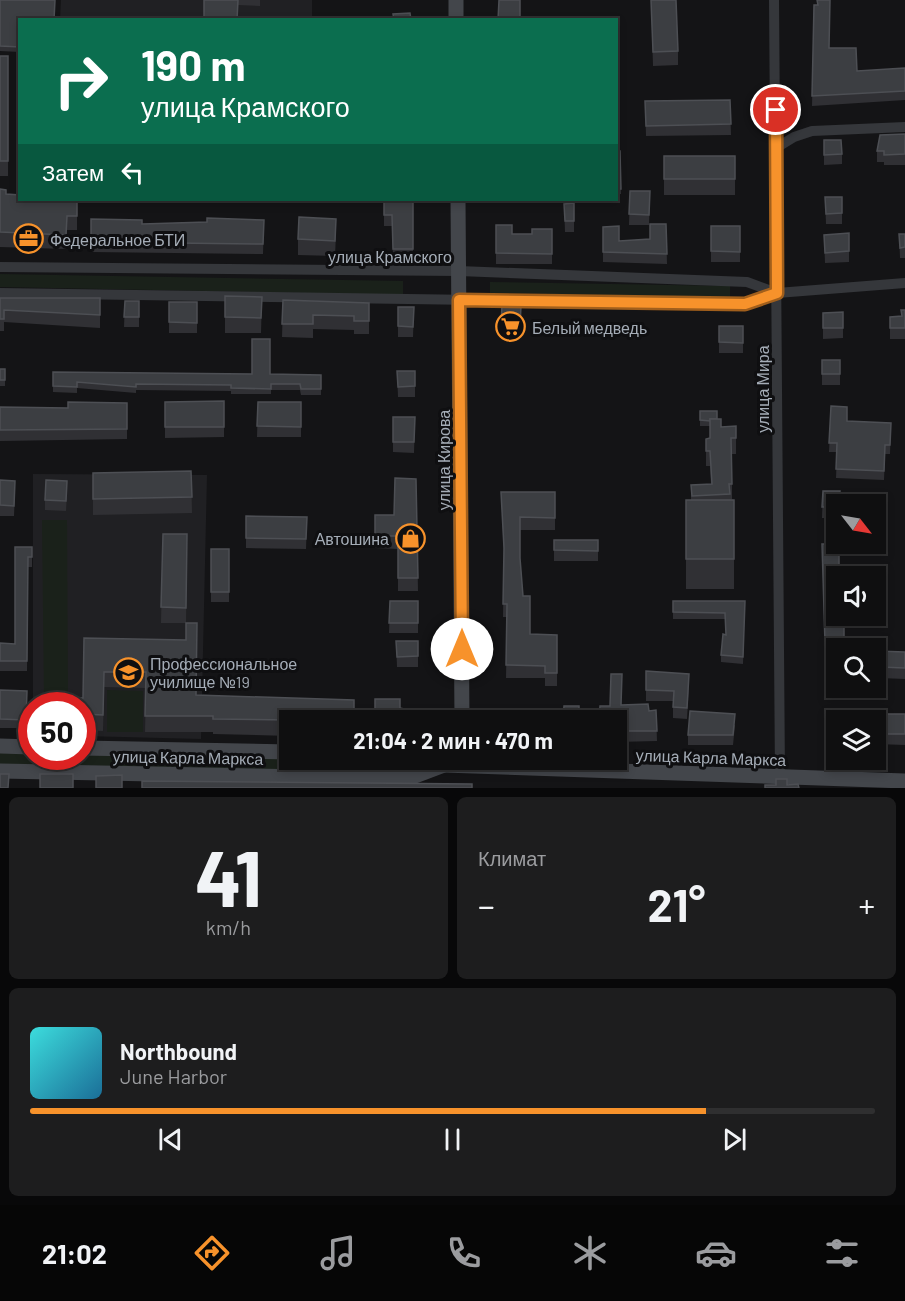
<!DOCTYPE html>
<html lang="ru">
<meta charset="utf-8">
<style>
:root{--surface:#0f0f10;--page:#1d1d1e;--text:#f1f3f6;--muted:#9b9c9f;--line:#2f2f30;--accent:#f7922b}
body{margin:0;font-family:Barlow,sans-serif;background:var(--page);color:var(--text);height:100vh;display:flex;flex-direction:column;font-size:22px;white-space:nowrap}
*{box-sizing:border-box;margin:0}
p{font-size:20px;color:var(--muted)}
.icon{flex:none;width:33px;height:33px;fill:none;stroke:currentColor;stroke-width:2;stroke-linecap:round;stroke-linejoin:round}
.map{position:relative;height:788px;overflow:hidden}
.side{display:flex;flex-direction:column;gap:9px;padding:9px;background:#080809;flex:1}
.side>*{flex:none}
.banner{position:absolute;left:18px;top:18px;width:600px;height:183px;border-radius:0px;box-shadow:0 3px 9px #0003,0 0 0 2px var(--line);background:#0b6e4f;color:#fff;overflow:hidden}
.needle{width:39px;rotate:121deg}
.buttons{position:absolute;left:826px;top:494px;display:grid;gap:12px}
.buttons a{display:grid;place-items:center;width:60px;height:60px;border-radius:0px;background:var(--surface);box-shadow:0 3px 9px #0003,0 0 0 2px var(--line);font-size:30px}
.speed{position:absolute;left:18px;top:692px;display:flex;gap:12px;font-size:30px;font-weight:700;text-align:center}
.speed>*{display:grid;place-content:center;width:78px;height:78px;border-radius:50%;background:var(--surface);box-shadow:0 3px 9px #0003,0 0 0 2px var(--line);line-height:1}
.speed .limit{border:9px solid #d22;background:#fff;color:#111}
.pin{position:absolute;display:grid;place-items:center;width:51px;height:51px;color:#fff;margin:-26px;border:3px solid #fff;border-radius:50%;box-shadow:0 2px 6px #0007}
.me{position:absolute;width:66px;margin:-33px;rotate:0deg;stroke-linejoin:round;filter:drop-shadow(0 0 4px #0008)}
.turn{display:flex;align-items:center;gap:21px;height:126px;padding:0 24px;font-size:27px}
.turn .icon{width:78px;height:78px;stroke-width:2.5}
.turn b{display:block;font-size:42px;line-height:51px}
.then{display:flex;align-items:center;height:57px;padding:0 24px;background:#0003;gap:12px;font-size:22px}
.big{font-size:45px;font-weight:700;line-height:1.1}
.side .widget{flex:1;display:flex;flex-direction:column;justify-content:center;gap:9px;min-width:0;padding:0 21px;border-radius:9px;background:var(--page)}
.side .dial{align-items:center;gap:0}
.dial b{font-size:78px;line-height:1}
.song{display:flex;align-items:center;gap:18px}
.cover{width:72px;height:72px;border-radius:9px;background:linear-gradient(135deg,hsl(180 70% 55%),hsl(200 70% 35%))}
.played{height:6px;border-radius:3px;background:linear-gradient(90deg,var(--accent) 80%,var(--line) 80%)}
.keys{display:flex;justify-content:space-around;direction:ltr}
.heat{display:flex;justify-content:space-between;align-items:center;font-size:33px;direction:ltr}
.side .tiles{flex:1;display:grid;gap:9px;grid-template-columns:1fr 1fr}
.widget:last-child{grid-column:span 2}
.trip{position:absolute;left:279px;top:710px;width:348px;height:60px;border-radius:0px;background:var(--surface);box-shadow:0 3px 9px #0003,0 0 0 2px var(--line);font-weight:700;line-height:60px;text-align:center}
.tabs{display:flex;height:96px;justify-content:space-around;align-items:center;background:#060606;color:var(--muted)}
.tabs .icon{width:42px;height:42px}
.tabs .selected{color:var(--accent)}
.tabs b{font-size:27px;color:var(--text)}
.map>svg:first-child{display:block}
.built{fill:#202023}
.green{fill:#1a211a}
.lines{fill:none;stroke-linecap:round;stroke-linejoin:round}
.minor{stroke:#35373b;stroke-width:10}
.secondary{stroke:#43464b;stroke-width:15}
.wall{fill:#303034}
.building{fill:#3c3e42;stroke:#4d4f54;stroke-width:1.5}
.route-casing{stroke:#a15f1c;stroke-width:15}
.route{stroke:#f7922b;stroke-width:10}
.labels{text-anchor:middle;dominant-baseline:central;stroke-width:6;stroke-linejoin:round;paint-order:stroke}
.poi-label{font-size:16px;fill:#a5adb7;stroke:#0f0f11;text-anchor:start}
.street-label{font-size:16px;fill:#a5adb7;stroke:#0f0f11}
</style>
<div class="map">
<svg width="905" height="788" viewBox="0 0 905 788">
<rect width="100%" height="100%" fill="#141416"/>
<g class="built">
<polygon points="61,0 312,0 312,19 60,20"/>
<polygon points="33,474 207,475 201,739 83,736 82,705 33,705"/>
</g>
<g class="green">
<polygon points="0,274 403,281 403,295 0,287"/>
<polygon points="490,282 730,286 730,297 490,293"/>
<polygon points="42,520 67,520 68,700 44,700"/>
<polygon points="107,690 143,691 143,732 107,732"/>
<polygon points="0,752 31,752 32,756 82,756 83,754 374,760 374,771 0,764"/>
</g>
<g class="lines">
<g class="minor">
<polyline points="774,0 780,778"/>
<polyline points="776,148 794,137 812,131 905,127"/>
<polyline points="0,267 459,271 747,282 777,293"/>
<polyline points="0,293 745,304 777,293 905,283"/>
</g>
<g class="secondary">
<polyline points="456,0 456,20"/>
<polyline points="458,200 462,720"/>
<polyline points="0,746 32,747"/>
<polyline points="82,748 290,752"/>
<polyline points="423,759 444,765 905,781"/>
<polyline points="0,771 407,779 444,765"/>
</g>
</g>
<g class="wall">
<polygon points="0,0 20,20 20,52 0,51"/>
<polygon points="204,0 260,0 260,6 238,5 238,20 204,20"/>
<polygon points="651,0 678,51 678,65 653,66"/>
<polygon points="814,5 829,48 857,71 905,68 905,100 812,106"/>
<rect x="0" y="56" width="8" height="120"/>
<polygon points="730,100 731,135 646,136 645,101"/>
<polygon points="905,134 905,165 884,165 884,162 877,162 877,151"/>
<polygon points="824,140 842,154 842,164 824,165"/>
<polygon points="616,151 620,151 621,194 616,194"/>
<rect x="664" y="156" width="71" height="39"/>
<polygon points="0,189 6,194 20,200 104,200 104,202 77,202 77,230 67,230 66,249 0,247"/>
<polygon points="630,191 650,191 649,225 629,225"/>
<polygon points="825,197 842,197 842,224 826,224"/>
<polygon points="384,200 413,200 413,259 393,260 392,226 384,226"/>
<polygon points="574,203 574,232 565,232 564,204"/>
<polygon points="91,219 142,224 264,220 263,254 91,252"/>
<polygon points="666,224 667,264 603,262 603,227 619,241 650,239"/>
<polygon points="496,225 512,234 532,234 552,229 552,264 496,264"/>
<rect x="711" y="226" width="29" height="36"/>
<polygon points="336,234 335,256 298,255 298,239"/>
<polygon points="899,234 905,234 905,258 900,258"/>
<polygon points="824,235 849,251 849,262 825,263"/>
<polygon points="225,296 262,297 261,333 225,333"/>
<polygon points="0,298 100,298 100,328 4,322 4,331 0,331"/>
<polygon points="283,300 369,303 369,334 354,334 354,330 313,329 313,338 282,337"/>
<polygon points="125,301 139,301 139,327 124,327"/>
<rect x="169" y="302" width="28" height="31"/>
<polygon points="398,307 414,307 413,337 398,337"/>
<polygon points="905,310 905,339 890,339 890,317 902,316"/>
<polygon points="843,312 843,338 823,339 823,313"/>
<polygon points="521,317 520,337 501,336 501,326"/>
<rect x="719" y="326" width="24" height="27"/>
<rect x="822" y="360" width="18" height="25"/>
<rect x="0" y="369" width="5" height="17"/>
<polygon points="397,371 415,371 415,397 398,397"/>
<polygon points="53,372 321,375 321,395 301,395 300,390 271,390 271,394 231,394 231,391 136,390 136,393 77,388 77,393 53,392"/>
<polygon points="224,401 224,437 165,438 165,402"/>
<polygon points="258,402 301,402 301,437 257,437"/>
<polygon points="127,403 127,439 0,441 0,407 68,408"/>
<polygon points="831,406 847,421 891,423 890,454 885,454 884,480 836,478 837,452 829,452"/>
<polygon points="700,411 717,419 721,427 736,426 736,454 732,454 732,499 730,499 734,500 734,589 686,589 686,500 691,500 691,485 711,484 710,466 706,466 706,439 710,438 710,426 700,426"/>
<polygon points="393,417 415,417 414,453 393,452"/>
<polygon points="191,471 192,513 93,515 93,473"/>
<polygon points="416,479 418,591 398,591 398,549 375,548 375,515 394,515"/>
<polygon points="0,480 15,492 14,516 0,516"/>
<polygon points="67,491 66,511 45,510 45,500"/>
<polygon points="823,491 837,504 837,518 822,518"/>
<polygon points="501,492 555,492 555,530 520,530 520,558 523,596 530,634 557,635 557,686 545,686 545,678 506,678 507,617 503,617 504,557"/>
<polygon points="246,516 307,517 306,549 246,548"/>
<polygon points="163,534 187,534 186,623 161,623"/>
<rect x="554" y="540" width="44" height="21"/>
<polygon points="822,544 839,573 844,615 844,648 837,648 837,652 825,653"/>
<polygon points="15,547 32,547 32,567 28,567 27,671 0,671 0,643 15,644"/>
<rect x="211" y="549" width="18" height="53"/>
<polygon points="390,601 418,601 418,633 389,633"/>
<polygon points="673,601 745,601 743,664 721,662 721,655 726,635 725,619 673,619"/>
<polygon points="84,638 196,695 290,720 290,736 213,734 213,732 145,732 146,688 104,687 103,731 82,730"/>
<polygon points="396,641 418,641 418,667 397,667"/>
<polygon points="876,651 905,652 905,679 880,678 880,695 861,694 861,687 876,687"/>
<polygon points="646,671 689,685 687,719 673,718 673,701 646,701"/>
<polygon points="0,690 27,691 26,728 0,728"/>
<polygon points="621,705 649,711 656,710 657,741 616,742 616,720 610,706"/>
<polygon points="905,714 905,745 876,744 876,720"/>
<polygon points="735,725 733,745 688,745 688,735"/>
</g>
<g class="building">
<polygon points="0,0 55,0 54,20 20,20 20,47 0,46"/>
<polygon points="204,0 238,0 237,20 204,18"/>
<polygon points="499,0 520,0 520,20 498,20"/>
<polygon points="651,0 676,0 678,51 653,52"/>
<polygon points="817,0 830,0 829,48 856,48 857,71 905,68 905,91 812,96 814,5 818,5"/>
<polygon points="410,13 411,20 394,20 393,14"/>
<rect x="0" y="56" width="8" height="105"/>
<polygon points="730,100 731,124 646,126 645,101"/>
<polygon points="905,134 905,154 884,155 884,151 877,151 880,135"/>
<polygon points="824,140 841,140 842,154 824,155"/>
<polygon points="616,151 620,151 621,189 616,189"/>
<rect x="664" y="156" width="71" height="23"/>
<polygon points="0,189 6,190 6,194 20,195 20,200 77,200 77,216 67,216 66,235 0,232"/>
<polygon points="630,191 650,191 649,215 629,214"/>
<polygon points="825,197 842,197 842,213 826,214"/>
<polygon points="384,200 413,200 413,249 393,249 392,215 384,215"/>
<polygon points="574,203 574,221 565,221 564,204"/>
<polygon points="299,217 336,219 335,241 298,239"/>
<polygon points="207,218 264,220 263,244 91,242 91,219 142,220 142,224 207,222"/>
<polygon points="650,224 666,224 667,254 603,252 603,227 619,226 619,241 650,239"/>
<polygon points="496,225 512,225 512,234 532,234 532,229 552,229 552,254 496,253"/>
<polygon points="711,226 740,226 740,252 711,251"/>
<polygon points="849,233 849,251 825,253 824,235"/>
<polygon points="899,234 905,234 905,247 900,248"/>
<polygon points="225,296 262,297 261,318 225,317"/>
<polygon points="0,298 100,298 100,315 4,310 4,319 0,319"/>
<polygon points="283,300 369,303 369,321 354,321 354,316 313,315 313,324 282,324"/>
<polygon points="125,301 139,301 139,317 124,317"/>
<polygon points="169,302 197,302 197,323 169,322"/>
<polygon points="502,305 521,306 520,327 501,326"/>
<polygon points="398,307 414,307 413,327 398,326"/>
<polygon points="901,310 905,310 905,328 890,328 890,317 902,316"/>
<polygon points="843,312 843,328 823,328 823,313"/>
<polygon points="719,326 743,326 743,343 719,342"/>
<polygon points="252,339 270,339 270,374 321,375 321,389 301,389 300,384 271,384 271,389 231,388 231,385 136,384 136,387 77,382 77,387 53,386 53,372 252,374"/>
<rect x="822" y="360" width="18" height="14"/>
<rect x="0" y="369" width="5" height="11"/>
<polygon points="397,371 415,371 415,386 398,387"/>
<polygon points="224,401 224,427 165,427 165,402"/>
<polygon points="68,402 127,403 127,429 0,430 0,407 68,408"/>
<polygon points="258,402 301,402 301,427 257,426"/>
<polygon points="831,406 847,407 847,421 891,423 890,445 885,445 884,471 836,469 837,443 829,443"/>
<polygon points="700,411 717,411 717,419 710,419 710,421 700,420"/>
<polygon points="393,417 415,417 414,442 393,442"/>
<polygon points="710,419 721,419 721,427 736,426 736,438 731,438 732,484 729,484 730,494 692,496 691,485 712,484 710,451 706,451 706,439 710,438"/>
<polygon points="191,471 192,497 93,499 93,473"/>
<polygon points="395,478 416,479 418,578 398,578 398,536 375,536 375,515 394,515"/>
<polygon points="0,480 15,481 14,506 0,505"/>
<polygon points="46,480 67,481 66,501 45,500"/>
<polygon points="823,491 840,491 839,504 837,504 837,507 822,507"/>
<polygon points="501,492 555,492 555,518 520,517 520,558 523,596 530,596 530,634 557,635 557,673 545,673 545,666 506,665 507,604 503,604 504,548"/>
<rect x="686" y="500" width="48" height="59"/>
<polygon points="246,516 307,517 306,539 246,538"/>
<polygon points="163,534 187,534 186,608 161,607"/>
<polygon points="554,540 598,540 598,551 554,550"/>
<polygon points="822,544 839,544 839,573 843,573 843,576 837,576 837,615 844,615 844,642 825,643"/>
<polygon points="15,547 32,547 32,557 28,557 27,661 0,661 0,643 15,644"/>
<rect x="211" y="549" width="18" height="43"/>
<polygon points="390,601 418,601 418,623 389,623"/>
<polygon points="673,601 745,601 743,657 721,655 723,634 726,635 725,613 673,612"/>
<polygon points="186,623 197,623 196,695 354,700 354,720 290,720 213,719 213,716 145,716 146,672 104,672 103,715 82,714 82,705 46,705 46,697 83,698 84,638 186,640"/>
<polygon points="396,641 418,641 418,656 397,657"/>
<polygon points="876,651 905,652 905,668 880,667 880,684 876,684"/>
<polygon points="646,671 689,674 687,708 673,707 674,691 646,690"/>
<polygon points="611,674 622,674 621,705 648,704 649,711 656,710 657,731 616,731 616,720 599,720 600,706 610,706"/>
<polygon points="0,690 27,691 26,720 0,719"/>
<polygon points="375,699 400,699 400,708 421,713 421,720 375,720"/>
<polygon points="564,706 579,706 579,720 563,720"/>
<polygon points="505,710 533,710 532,720 505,720"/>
<polygon points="690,711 735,714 733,735 688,735"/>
<polygon points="862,714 905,714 905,734 876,734 876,720 862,720"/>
<polygon points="0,774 9,774 8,788 0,788"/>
<rect x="40" y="774" width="33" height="14"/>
<polygon points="122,775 122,788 96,788 96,776"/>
<polygon points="776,779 787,779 787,785 798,784 799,788 765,788 765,785 776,785"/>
<polygon points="142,781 472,784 472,788 142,788"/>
</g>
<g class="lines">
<defs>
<polyline id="route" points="462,649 459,300 745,304 777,293 776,110"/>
</defs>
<use href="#route" class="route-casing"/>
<use href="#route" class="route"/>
</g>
<defs>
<symbol id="office-ring" viewBox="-11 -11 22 22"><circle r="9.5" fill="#0f0f11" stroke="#f7922b" stroke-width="1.5"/><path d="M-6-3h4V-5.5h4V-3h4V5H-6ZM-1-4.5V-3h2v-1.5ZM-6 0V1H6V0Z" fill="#f7922b"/></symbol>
<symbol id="supermarket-ring" viewBox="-11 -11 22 22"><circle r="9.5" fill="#0f0f11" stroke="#f7922b" stroke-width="1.5"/><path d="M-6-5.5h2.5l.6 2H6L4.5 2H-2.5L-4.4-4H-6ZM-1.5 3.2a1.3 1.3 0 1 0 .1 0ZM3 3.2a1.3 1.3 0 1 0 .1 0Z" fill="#f7922b"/></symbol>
<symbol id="shop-ring" viewBox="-11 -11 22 22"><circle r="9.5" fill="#0f0f11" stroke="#f7922b" stroke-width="1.5"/><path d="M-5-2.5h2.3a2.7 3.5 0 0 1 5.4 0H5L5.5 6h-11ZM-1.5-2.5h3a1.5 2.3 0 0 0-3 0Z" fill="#f7922b"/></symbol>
<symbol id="university-ring" viewBox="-11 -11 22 22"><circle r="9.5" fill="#0f0f11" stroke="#f7922b" stroke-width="1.5"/><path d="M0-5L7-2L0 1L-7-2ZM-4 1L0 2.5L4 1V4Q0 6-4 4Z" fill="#f7922b"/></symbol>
</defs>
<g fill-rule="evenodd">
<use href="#office-ring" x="12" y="222" width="33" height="33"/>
<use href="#supermarket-ring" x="494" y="310" width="33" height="33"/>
<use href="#shop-ring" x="394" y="522" width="33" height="33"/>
<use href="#university-ring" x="112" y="656" width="33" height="33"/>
</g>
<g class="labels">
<g class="poi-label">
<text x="50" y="239">Федеральное БТИ</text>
<text x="532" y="327">Белый медведь</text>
<text x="389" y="538" text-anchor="end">Автошина</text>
<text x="150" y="663">Профессиональное<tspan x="150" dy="18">училище №19</tspan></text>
</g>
<g class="street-label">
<text x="390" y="256">улица Крамского</text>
<text transform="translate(762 389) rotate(-90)">улица Мира</text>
<text transform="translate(443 460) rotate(-90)">улица Кирова</text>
<text transform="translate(188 757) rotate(1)">улица Карла Маркса</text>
<text transform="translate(711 757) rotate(2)">улица Карла Маркса</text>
</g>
</g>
</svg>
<div class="buttons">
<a><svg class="needle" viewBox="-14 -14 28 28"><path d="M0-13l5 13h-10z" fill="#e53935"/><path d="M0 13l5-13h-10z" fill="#9b9c9f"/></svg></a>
<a><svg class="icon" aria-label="sound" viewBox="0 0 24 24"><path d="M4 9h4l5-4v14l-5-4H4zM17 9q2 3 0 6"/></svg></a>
<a><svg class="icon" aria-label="search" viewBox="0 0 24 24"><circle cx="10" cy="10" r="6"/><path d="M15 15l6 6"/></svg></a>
<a><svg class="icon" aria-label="layers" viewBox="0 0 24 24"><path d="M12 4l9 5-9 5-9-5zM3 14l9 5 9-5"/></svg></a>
</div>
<div class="speed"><div class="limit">50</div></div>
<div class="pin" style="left:776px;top:110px;background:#d93025"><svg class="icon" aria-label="arrive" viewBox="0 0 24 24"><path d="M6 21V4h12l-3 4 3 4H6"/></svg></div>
<svg class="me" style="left:462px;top:649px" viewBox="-20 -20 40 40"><circle r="19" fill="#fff"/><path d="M0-13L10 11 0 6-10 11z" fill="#f7922b"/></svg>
<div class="trip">21:04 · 2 мин · 470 m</div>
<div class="banner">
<div class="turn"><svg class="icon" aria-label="right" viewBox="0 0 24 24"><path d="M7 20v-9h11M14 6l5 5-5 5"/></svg><div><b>190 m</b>улица Крамского</div></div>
<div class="then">Затем<svg class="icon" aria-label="left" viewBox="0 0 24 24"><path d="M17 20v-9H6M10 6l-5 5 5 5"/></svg></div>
</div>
</div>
<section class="side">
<div class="tiles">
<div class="widget dial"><b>41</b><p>km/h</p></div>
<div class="widget"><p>Климат</p>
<div class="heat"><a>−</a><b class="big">21°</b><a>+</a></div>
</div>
<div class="widget">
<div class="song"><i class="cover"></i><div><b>Northbound</b><p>June Harbor</p></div></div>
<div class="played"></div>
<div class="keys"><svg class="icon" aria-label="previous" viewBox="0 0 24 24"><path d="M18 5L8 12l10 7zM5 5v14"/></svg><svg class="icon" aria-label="pause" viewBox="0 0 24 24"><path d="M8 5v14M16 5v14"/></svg><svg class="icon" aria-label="next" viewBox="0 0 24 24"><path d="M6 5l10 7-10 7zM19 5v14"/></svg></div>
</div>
</div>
</section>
<nav class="tabs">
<b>21:02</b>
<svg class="icon selected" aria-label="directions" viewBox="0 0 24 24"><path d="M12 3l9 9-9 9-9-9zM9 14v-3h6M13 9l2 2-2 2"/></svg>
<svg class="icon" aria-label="music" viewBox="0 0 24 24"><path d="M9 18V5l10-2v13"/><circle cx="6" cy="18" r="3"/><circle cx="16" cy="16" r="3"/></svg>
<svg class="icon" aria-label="phone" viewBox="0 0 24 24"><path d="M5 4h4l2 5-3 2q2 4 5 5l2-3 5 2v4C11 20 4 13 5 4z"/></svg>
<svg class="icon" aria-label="climate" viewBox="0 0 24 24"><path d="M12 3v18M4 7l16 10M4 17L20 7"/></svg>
<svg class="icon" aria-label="car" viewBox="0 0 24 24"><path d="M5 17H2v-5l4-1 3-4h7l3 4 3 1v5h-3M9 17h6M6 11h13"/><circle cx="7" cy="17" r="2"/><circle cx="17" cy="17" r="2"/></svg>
<svg class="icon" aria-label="filters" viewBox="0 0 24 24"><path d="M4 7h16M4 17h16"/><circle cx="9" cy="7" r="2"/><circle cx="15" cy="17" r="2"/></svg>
</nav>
